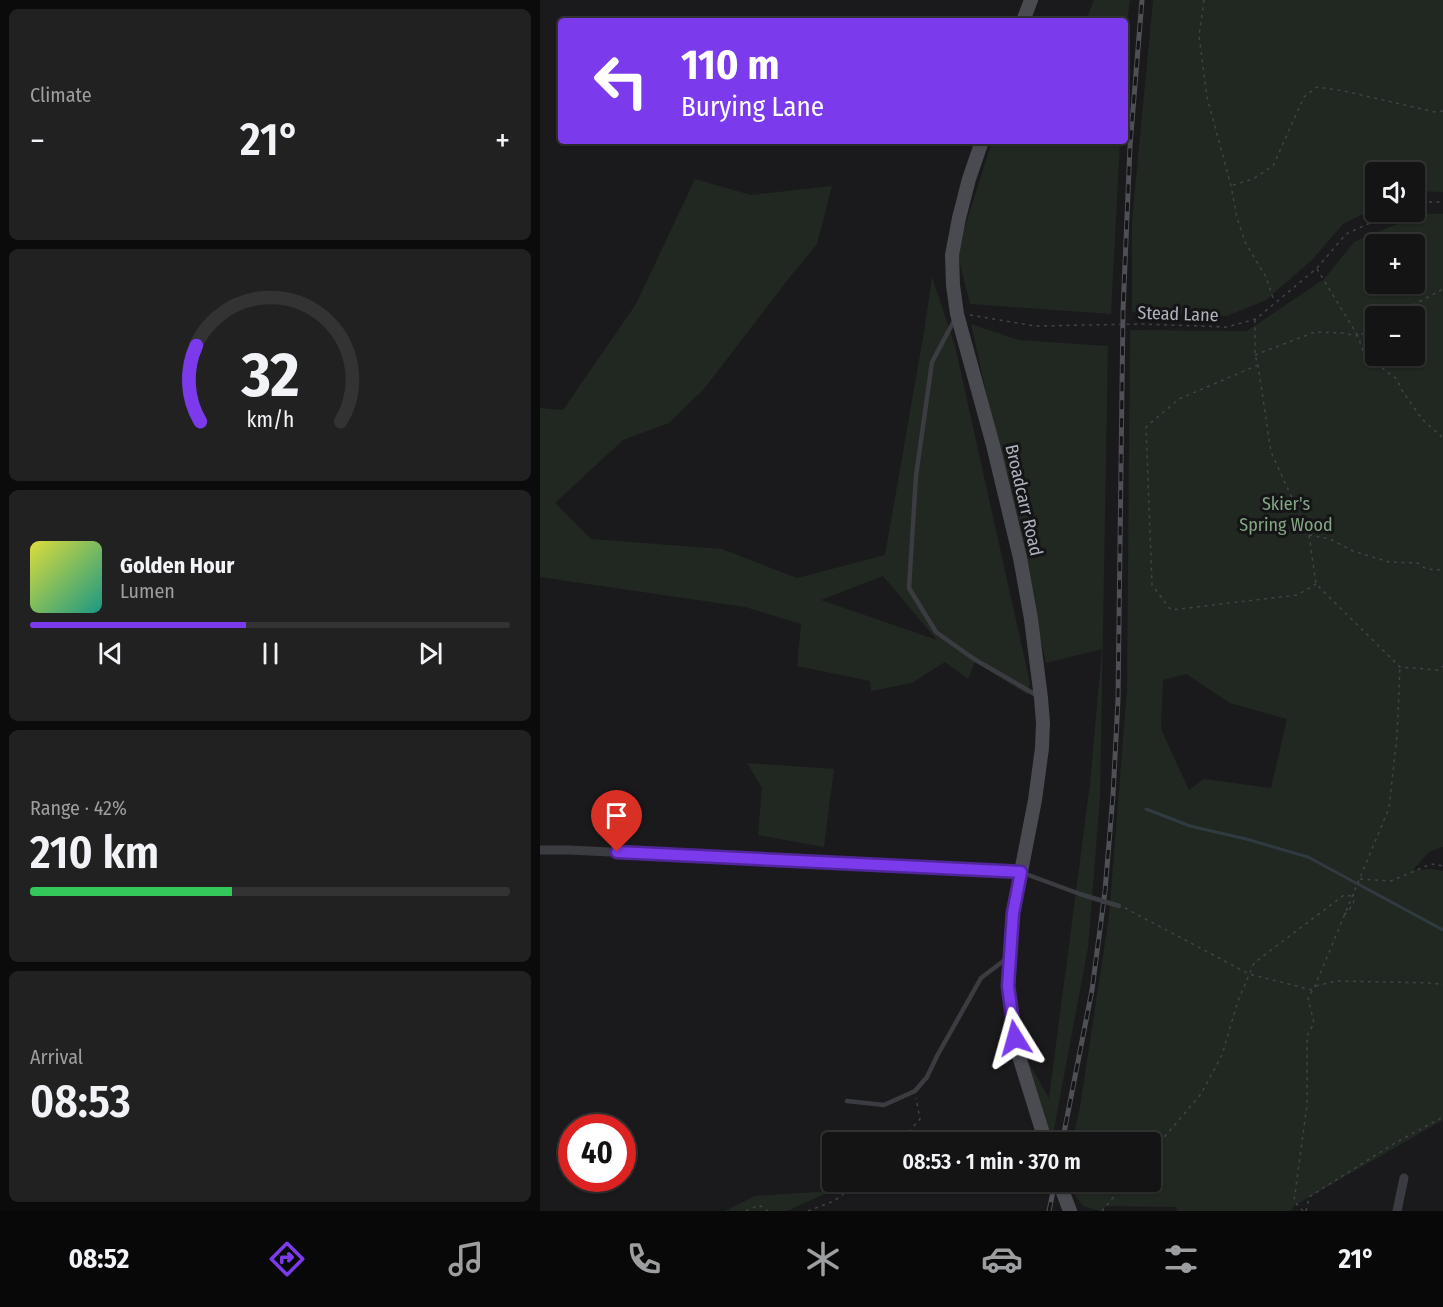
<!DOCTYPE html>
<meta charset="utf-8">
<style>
:root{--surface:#141415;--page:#212122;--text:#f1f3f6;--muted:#9d9ea0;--line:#333334;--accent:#7c3aed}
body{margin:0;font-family:"Fira Sans Condensed",sans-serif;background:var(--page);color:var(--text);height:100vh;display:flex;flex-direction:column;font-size:22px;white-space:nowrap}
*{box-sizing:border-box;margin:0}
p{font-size:20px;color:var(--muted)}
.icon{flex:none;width:33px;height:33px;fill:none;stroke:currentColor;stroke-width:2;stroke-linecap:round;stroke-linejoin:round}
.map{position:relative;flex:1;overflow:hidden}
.side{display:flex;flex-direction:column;gap:9px;padding:9px;background:#0b0b0c;width:540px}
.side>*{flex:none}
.banner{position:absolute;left:18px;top:18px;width:570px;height:126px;border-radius:6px;box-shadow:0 2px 4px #0004,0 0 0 2px var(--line);background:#7c3aed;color:#fff;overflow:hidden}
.tools{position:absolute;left:825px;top:162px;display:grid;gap:12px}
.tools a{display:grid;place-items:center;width:60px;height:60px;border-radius:6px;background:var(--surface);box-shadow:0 2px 4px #0004,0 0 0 2px var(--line);font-size:30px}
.speed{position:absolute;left:18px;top:1114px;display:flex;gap:12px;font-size:30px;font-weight:700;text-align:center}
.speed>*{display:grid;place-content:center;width:78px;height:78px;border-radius:50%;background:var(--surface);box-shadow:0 2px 4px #0004,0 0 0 2px var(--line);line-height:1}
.speed .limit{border:9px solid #d22;background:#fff;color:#111}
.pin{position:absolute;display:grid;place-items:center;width:51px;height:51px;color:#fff;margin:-62px -26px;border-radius:50% 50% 50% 0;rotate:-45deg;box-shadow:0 0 6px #0007}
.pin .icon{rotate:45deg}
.me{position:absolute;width:66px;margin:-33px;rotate:352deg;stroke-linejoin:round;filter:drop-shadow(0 0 4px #0008)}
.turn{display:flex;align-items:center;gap:21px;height:126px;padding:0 24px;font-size:27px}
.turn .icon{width:78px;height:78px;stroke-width:2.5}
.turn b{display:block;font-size:42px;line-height:51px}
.big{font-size:45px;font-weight:600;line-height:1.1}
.side .widget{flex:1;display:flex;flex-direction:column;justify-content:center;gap:9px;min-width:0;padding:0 21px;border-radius:9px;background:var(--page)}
.side .dial{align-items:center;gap:0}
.dial svg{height:156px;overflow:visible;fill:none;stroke:var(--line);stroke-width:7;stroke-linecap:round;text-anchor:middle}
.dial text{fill:var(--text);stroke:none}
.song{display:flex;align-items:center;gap:18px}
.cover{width:72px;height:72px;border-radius:9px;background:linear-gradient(135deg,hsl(60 70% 55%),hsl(170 70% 35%))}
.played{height:6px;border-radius:3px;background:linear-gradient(90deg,var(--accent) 45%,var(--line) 45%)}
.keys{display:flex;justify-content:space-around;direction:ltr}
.heat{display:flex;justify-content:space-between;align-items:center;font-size:33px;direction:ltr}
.charge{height:9px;border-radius:4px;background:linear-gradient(90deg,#34c759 42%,var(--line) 0)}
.trip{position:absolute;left:282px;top:1132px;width:339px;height:60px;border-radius:6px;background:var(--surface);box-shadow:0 2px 4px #0004,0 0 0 2px var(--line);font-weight:600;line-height:60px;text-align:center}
.menu{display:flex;height:96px;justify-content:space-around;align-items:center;background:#080808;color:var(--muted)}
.menu .icon{width:42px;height:42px}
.menu .active{color:var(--accent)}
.menu b{font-size:27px;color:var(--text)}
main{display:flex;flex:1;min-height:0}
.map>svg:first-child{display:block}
.green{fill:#202821;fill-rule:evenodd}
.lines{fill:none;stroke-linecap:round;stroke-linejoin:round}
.stream{stroke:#303a41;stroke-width:3}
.path{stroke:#414348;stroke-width:1.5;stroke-dasharray:3 4.5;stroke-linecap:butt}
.lane{stroke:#3b3c41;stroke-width:4.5}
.street{stroke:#3b3c41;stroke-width:9}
.secondary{stroke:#494b51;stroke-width:14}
.rail-casing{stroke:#4e5056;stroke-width:5}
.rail{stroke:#151517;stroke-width:3;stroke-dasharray:9;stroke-linecap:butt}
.lane-bridge{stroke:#3b3c41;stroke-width:4.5}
.route-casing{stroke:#51269a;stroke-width:15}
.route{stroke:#7c3aed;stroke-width:10}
.labels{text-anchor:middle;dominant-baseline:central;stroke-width:6;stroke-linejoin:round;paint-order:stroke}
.street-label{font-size:18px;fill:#adb2bc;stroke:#151517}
.park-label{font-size:18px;fill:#84a685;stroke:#151517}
</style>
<main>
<section class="side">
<div class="widget"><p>Climate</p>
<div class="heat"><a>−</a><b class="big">21°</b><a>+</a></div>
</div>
<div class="widget dial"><svg viewBox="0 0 100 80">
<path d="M14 69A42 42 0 1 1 86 69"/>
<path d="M14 69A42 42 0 0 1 12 30" stroke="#7c3aed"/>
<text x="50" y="56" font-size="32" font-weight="700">32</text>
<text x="50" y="72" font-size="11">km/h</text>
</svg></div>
<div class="widget">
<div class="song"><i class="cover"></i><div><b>Golden Hour</b><p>Lumen</p></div></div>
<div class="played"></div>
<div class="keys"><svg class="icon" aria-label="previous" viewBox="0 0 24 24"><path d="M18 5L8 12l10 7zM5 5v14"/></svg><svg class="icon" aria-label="pause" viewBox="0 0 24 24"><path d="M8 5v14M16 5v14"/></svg><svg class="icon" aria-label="next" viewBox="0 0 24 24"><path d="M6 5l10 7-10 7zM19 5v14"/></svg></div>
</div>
<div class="widget"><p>Range · 42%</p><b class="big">210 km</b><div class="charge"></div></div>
<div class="widget"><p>Arrival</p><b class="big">08:53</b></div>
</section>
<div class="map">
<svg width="903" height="1211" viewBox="0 0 903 1211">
<rect width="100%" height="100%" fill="#1a1a1c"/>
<g class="green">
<polygon points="554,0 590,0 585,37 585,21 546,21"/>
<polygon points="613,0 903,0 903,192 875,191 874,172 836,172 835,208 803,224 772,260 726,300 687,316 592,312 592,221"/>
<polygon points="452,141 580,141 571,314 430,304 417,252"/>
<path d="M155 179 211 195 292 186 277 244 250 277 164 389 129 423 83 440 15 503 51 539 182 549 257 578 345 555 385 326 392 277 415 346 490 683 488 695 435 662 428 679 405 662 372 683 331 691 330 681 257 666 261 624 205 607 0 577V408L23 410 96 304ZM343 576 397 640 281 600Z"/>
<path d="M881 214H903V847L889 852 873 870 893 869 903 871V1120L754 1206 751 1211H637L636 1207 566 1206 562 1211H560L543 1206 526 1182H610V1143H532L540 1107 569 916 587 690 590 330 707 331 784 279 814 242ZM836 244H874V284H836ZM836 316H874V356H836ZM646 674 690 703 747 719 731 788 664 779 649 790 621 729 623 680Z"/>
<polygon points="431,324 479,340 568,346 560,797 548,948 512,1140 489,1063 509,1098 550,784 562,649 506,663"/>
<polygon points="207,763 294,769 284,847 218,835 222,788"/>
<polygon points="291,1191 247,1211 185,1211 215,1196"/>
</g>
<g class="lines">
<polyline class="stream" points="606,809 650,826 706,839 768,857 903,930"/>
<g class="path">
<polyline points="664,0 659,36 667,97 691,186 697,218 705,242 726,277 734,301"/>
<polyline points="693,185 713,179 733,166 764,97 777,87 804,91 895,112 903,111"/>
<polyline points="874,202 903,202"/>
<polyline points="777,269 818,336 836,326"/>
<polyline points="430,315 495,326 601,324 687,327 716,319 777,268 806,234 854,212"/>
<polyline points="853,316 903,289"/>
<polyline points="715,320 715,355 718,365 731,452 769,535 776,584 860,667 898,670 903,666"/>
<polyline points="715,355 775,332 802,333 818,336 825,357 837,363 847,372 857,379 861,389 882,419 903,438"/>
<polyline points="718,365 639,399 606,427 612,585 631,610 757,595 776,584"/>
<polyline points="769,535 790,539 813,551 849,562 878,563 886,569 903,570"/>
<polyline points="820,879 851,881 891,864 903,866"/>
<polyline points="585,908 709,974 772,990"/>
<path d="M804 915C811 907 816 904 813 894"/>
<polyline points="776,986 797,981 893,983 903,985"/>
<polyline points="359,1143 380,1119 376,1098"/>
<polyline points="610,1154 661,1094 682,1055 698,1001 714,963 804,895 811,896"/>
<polyline points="206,1211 219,1205 228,1211"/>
<polyline points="268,1211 294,1201 319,1182"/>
<polyline points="562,1211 586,1182"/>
<polyline points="763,1211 754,1201 767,1105 767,1036 774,1023 768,998 775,986 849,808 857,735 860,667"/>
<polyline points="766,1211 769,1197 855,1143 903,1117"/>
</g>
<g class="lane">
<polyline points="415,319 392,362 376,476 369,588 396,632 434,659 498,696"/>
<polyline points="483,873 540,894"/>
<polyline points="307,1101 344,1105 375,1091 387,1077 397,1056 441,978 466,959"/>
</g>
<g class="street">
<polyline points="0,850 29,850 481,872"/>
<polyline points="857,1211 864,1178"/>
</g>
<g class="secondary">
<polyline points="483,21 491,0"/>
<polyline points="442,141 429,179 419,218 412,255 413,285 417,314 453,445 480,558 491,619 501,698 503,723 502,748 495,800 473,913 468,986 478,1053 506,1143"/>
<polyline points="519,1182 530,1211"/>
</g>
<defs>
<g id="rail">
<polyline points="522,1143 552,990 565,891 573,795 578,700 583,311 590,146 602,0"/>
<polyline points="509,1211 515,1182"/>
</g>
</defs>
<use href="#rail" class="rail-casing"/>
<use href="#rail" class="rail"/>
<polyline class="lane-bridge" points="540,894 579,906"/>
</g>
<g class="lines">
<defs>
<polyline id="route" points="77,852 481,872 473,913 468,986 475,1038"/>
</defs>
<use href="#route" class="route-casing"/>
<use href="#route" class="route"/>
</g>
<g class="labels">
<g class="street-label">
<text transform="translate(638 314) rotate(2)">Stead Lane</text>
<text transform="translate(484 500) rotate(77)">Broadcarr Road</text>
</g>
<g class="park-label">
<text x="746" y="504">Skier's<tspan x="746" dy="21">Spring Wood</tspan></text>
</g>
</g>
</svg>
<div class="tools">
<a><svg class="icon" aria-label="sound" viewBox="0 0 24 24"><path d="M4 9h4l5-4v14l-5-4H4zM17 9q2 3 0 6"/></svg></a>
<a>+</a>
<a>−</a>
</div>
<div class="speed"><div class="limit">40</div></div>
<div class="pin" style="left:77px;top:852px;background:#d93025"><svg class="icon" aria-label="arrive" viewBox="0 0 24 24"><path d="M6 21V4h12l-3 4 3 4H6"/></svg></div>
<svg class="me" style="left:475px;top:1038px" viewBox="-20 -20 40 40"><path d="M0-17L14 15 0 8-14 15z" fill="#7c3aed" stroke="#fff" stroke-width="4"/></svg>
<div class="trip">08:53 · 1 min · 370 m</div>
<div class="banner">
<div class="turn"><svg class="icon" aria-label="left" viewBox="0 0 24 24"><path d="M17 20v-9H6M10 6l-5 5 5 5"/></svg><div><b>110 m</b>Burying Lane</div></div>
</div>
</div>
</main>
<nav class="menu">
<b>08:52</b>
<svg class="icon active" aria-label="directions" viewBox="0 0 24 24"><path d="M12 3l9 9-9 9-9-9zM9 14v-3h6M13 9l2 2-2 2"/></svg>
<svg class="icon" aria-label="music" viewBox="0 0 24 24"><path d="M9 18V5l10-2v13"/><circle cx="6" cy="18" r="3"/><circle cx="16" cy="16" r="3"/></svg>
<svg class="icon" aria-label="phone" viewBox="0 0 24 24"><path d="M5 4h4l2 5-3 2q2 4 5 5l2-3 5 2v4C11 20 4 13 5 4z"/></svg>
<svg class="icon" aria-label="climate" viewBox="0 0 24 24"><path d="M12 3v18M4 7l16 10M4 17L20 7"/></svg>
<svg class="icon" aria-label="car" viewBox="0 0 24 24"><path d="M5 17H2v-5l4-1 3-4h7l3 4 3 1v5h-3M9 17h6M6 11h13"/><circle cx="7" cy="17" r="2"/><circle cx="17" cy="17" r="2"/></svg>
<svg class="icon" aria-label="filters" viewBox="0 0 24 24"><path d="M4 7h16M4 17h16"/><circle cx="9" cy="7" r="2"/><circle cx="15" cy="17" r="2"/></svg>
<b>21°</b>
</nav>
